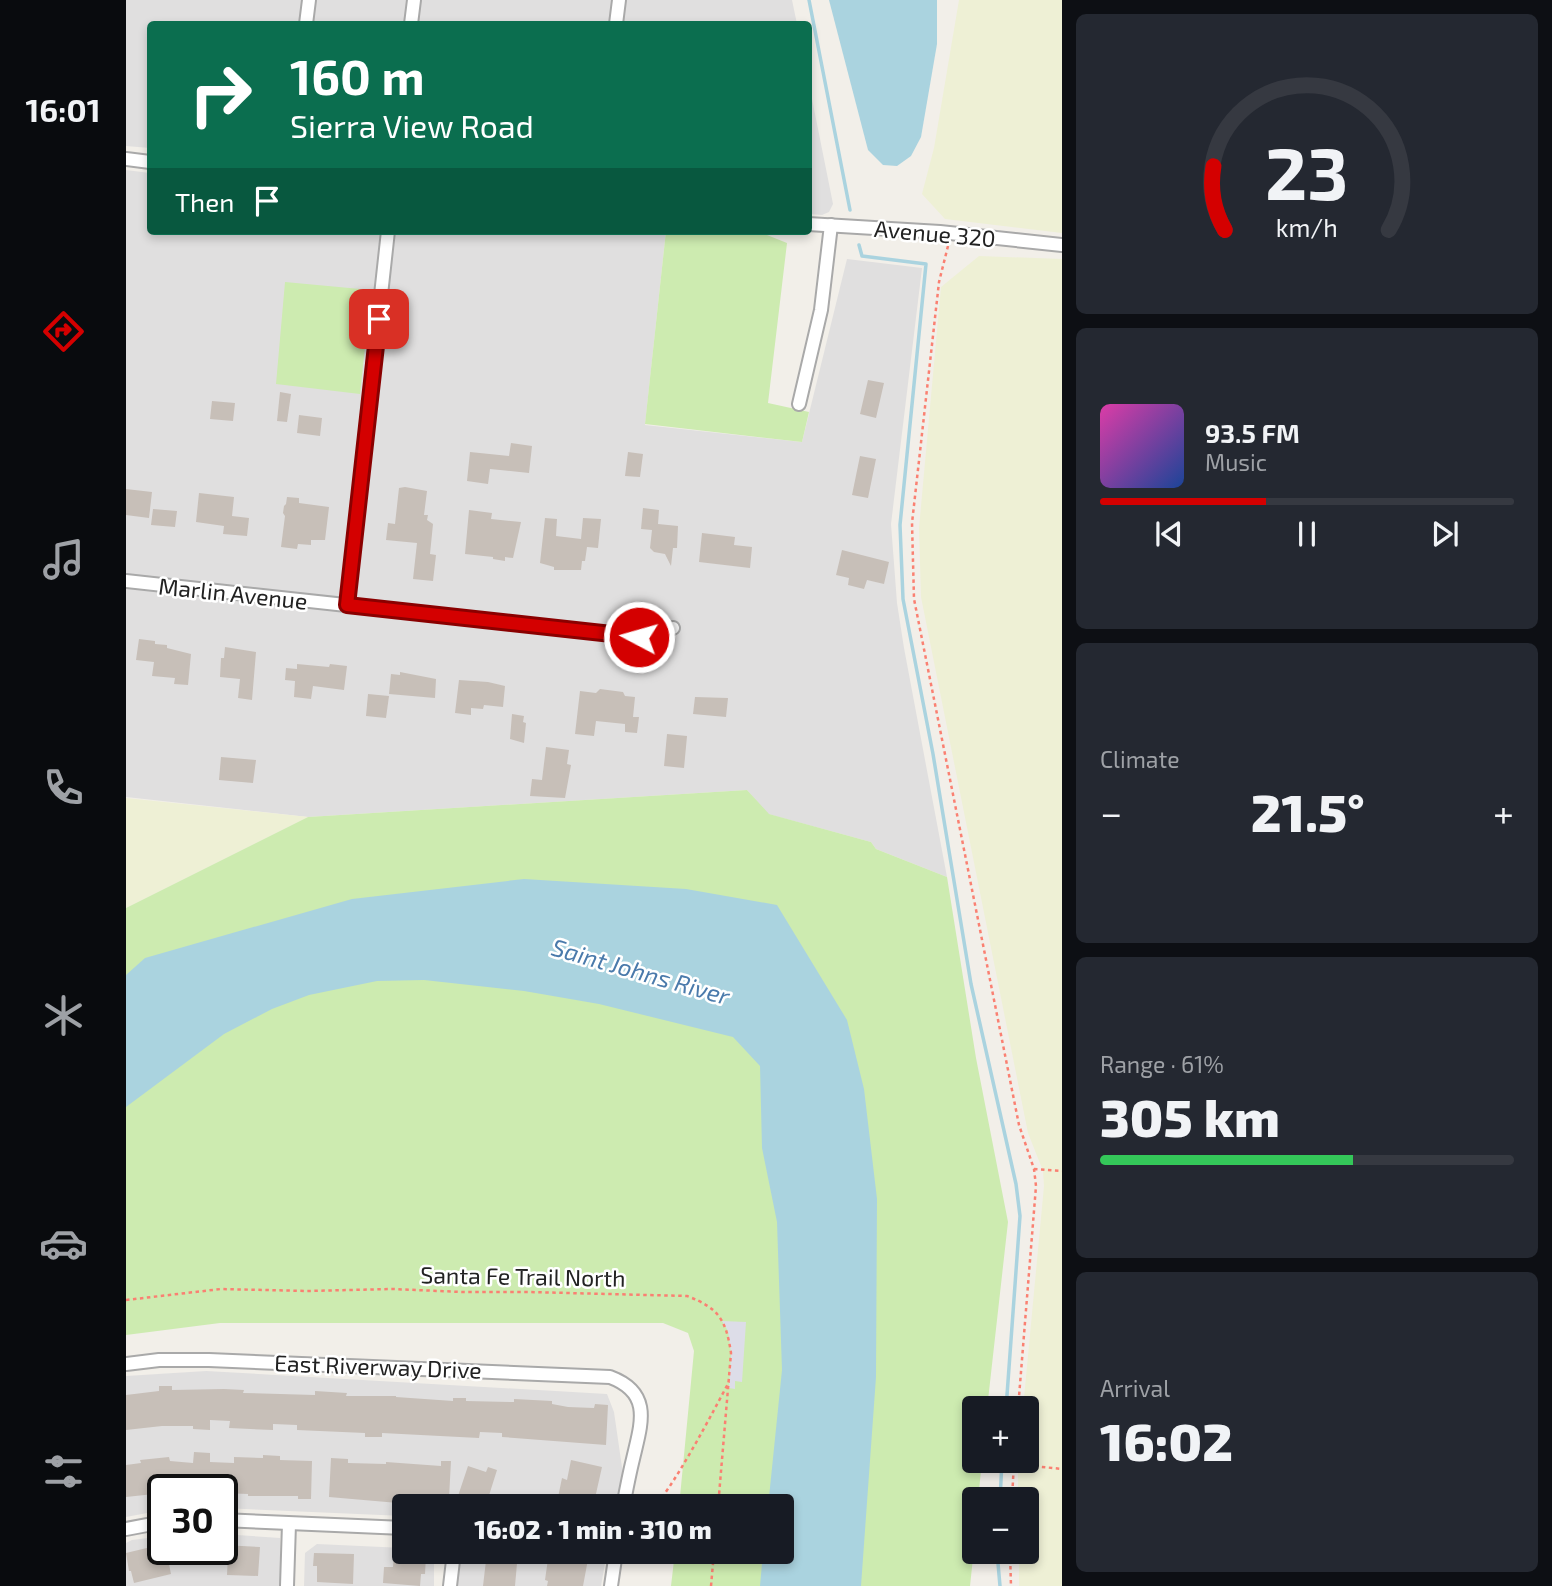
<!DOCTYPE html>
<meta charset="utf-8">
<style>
:root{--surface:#171b24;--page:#242831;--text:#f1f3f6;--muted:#9ea1a6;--line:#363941;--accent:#d40000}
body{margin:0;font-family:"Exo 2",sans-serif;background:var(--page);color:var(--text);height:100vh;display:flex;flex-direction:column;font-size:26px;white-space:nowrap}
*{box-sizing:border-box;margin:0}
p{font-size:23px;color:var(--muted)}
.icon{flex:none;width:38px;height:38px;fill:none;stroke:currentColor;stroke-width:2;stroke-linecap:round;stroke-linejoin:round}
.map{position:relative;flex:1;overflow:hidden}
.drawer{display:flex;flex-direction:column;gap:14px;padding:14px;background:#0d0f14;width:490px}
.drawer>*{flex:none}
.hud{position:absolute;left:21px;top:21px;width:665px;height:214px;border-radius:7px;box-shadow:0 4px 10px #0003;background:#0b6e4f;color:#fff;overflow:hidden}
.tools{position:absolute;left:836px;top:1396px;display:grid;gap:14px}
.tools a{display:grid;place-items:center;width:77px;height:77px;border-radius:7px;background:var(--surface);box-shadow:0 4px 10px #0003;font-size:35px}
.speed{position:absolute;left:21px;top:1474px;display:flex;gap:14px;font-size:35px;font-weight:700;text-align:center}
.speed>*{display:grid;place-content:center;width:91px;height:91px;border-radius:50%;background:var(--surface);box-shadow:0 4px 10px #0003;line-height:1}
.speed .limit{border:4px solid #111;border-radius:10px;background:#fff;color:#111}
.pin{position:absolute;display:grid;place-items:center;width:60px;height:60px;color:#fff;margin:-30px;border-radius:14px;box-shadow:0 4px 10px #0006}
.me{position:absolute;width:77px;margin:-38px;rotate:276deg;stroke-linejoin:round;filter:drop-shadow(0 0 5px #0008)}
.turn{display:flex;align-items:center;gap:24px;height:147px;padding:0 28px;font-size:32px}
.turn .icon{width:91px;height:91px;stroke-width:2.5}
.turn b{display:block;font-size:49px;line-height:60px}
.then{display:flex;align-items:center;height:66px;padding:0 28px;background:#0003;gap:14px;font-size:26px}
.big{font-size:52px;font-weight:800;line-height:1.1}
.drawer .tile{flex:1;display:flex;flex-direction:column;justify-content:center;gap:10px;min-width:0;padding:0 24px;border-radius:10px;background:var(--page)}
.drawer .dial{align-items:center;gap:0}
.dial svg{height:182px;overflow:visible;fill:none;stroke:var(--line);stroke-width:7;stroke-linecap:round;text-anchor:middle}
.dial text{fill:var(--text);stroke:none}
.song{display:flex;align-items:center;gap:21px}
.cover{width:84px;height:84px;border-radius:10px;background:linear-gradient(135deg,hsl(320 70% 55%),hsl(220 70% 35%))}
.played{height:7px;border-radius:4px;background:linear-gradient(90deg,var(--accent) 40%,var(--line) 40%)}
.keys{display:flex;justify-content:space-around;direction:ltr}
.heat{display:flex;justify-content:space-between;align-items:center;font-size:38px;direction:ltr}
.charge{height:10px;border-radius:5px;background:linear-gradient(90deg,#34c759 61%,var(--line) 0)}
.trip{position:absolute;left:266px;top:1494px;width:402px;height:70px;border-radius:7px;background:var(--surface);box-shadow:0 4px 10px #0003;font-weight:800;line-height:70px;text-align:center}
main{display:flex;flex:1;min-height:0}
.menu{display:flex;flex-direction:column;width:126px;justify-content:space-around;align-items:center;background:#090b0e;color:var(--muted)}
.menu .icon{width:49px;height:49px}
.menu .current{color:var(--accent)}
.menu b{font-size:32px;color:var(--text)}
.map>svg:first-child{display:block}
.residential{fill:#e0dfdf}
.farmland{fill:#eef0d5}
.grass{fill:#cdebb0}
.plaza{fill:#dddde8}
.water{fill:#aad3df}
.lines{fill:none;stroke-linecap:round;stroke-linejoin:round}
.stream{stroke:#aad3df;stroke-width:3.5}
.building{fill:#c7bfb8}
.minor-casing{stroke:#a9a9a9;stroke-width:16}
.path{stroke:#fa8072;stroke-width:2.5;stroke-dasharray:3.5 3.5;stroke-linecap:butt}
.minor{stroke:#fff;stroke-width:12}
.route-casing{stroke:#8a0000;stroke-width:18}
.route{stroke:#d40000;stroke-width:12}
.labels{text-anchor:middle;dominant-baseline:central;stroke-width:5;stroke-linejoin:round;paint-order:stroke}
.street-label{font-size:23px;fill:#222;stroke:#fff}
.water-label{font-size:24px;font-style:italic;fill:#4a7aab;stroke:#fff}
</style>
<main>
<nav class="menu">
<b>16:01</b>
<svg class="icon current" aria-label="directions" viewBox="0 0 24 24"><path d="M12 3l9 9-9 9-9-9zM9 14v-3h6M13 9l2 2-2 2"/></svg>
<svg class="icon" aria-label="music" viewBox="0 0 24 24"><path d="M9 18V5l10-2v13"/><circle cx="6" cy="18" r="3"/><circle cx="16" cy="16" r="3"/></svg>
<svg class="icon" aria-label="phone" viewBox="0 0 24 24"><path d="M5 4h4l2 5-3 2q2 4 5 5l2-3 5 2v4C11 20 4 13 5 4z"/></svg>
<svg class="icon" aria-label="climate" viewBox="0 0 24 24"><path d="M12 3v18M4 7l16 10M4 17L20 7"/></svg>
<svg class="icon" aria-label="car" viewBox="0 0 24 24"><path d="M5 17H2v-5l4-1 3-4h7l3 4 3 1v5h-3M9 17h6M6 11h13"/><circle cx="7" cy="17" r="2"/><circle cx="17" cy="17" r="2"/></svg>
<svg class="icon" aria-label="filters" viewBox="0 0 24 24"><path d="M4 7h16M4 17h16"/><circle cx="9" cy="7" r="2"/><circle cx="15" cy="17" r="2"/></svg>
</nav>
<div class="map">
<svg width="936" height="1586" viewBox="0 0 936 1586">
<rect width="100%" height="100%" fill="#f2efe9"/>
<g class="residential">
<polygon points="0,0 666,0 671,24 24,24 24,148 0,146"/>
<polygon points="683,84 707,204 703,212 696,215 683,214"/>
<polygon points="0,170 24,173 24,231 540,231 519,425 676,442 721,259 796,268 765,524 771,603 778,648 821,877 750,849 745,842 642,814 621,790 182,817 0,797"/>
<polygon points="80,1371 481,1394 488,1412 498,1481 494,1507 278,1507 278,1516 96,1508 96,1489 37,1489 37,1510 0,1517 0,1376"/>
<polygon points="96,1534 154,1538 154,1586 0,1586 0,1543 6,1540 37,1536 37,1549 96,1549"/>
<polygon points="191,1544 278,1548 278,1552 301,1552 308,1560 308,1586 178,1586 179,1553"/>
<polygon points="336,1552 481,1552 475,1586 331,1586"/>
</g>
<g class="farmland">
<polygon points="833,0 936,0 936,233 819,219 796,194 808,148"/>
<polygon points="853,256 936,259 936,1586 893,1586 893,1552 901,1552 901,1500 892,1500 892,1463 901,1461 901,1409 897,1409 918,1186 917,1171 902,1133 795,597 793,528 815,287"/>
<polygon points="0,798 182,817 0,908"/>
</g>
<g class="grass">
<polygon points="540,231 631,231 661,243 642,403 683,412 676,442 519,424"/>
<polygon points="159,282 245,290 234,394 150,384"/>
<polygon points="621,790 643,814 745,842 750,849 821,877 850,1058 882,1222 861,1409 849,1409 849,1461 856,1461 852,1500 849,1500 849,1539 844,1586 545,1586 549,1552 656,1552 656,1507 553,1507 568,1351 562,1333 537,1323 94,1323 0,1335 0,908 182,817"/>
</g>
<polygon class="plaza" points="596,1321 620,1322 616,1382 609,1381 609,1389 603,1388 605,1353 602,1331"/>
<g class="water">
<polygon points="703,0 811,0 811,44 795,137 785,156 771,166 757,165 742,150"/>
<polygon points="398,879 560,889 651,905 721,1020 738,1089 751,1199 750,1377 735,1586 634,1586 637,1552 656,1552 656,1507 642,1507 656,1370 651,1222 636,1148 634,1066 607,1037 473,1004 398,991 298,980 251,981 183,995 146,1009 98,1034 0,1107 0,975 19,958 226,899"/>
</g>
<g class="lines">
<g class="stream">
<polyline points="683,0 724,210"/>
<polyline points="733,245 736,256 800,264 774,525 777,599 807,754 845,984 890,1184 894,1216 880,1409"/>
<polyline points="874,1500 876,1461"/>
<polyline points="871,1552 874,1586"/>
</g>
</g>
<g class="building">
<polygon points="742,380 758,383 750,418 734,414"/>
<polygon points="154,392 165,394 161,422 151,421"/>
<polygon points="86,401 109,403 107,421 84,419"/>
<polygon points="173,415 196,418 194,436 171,433"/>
<polygon points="385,443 406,446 403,473 364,469 362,484 341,481 344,452 383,456"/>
<polygon points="502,452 517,454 514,477 499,476"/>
<polygon points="734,456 750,459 742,498 726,495"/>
<polygon points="279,487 301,491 298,515 302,515 301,520 307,524 304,554 310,555 307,581 287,579 291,543 260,540 262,523 269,524 273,488"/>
<polygon points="0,489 26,492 23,518 0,515"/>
<polygon points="73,493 108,497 106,516 123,518 121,536 97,534 98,526 70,522"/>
<polygon points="161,497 173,498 173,503 203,507 199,540 185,540 185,545 172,544 171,549 155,547 159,516 157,513 158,506 160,504"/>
<polygon points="517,508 533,510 532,524 552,526 551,548 547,548 545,566 539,554 528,552 524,548 526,530 515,529"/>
<polygon points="27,509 51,511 49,527 25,525"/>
<polygon points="343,510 366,513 365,519 395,522 387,558 379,557 379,561 367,559 367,557 339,554"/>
<polygon points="419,518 431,519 430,536 455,539 457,518 475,519 472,548 461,547 459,561 456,561 455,570 428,570 428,567 414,563"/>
<polygon points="576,533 609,537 608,545 626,547 624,568 573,562"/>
<polygon points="716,550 763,562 758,584 741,580 738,589 722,585 723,578 710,575"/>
<polygon points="13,639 29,641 29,644 41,645 41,648 65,654 62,685 48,684 49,678 26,676 28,662 10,660"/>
<polygon points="99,647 130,652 126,700 112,698 114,679 94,677 95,658 98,658"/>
<polygon points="171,664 203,667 204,664 221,666 218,690 187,686 185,699 168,697 169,681 159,680 160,668 171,669"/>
<polygon points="274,672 310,679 309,698 263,694 265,674 274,675"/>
<polygon points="333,680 362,682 379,686 377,707 358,705 357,709 345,708 345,715 329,713"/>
<polygon points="474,689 497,692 499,696 509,697 507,717 513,717 511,733 499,732 499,724 470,721 468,736 449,734 454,691 470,693"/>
<polygon points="242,694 263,696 260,718 240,716"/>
<polygon points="569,697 602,698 600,717 567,714"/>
<polygon points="386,714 398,716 397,722 400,723 398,743 384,739"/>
<polygon points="541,734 561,736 558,768 538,766"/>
<polygon points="420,747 443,750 441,764 445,765 439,798 404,796 406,779 416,780"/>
<polygon points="95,757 130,760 127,783 93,780"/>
<polygon points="33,1386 46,1386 46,1390 98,1389 118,1390 117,1393 189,1395 189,1391 221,1393 220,1396 270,1396 270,1397 327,1401 327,1398 340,1398 340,1401 388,1402 388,1399 426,1401 426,1404 442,1407 468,1408 469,1404 482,1405 480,1445 376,1437 376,1433 354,1432 353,1438 256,1433 256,1437 239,1437 239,1433 171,1430 171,1425 147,1424 147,1430 103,1428 104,1421 84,1420 84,1430 67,1429 67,1426 36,1426 0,1430 0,1395 33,1391"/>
<polygon points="68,1452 84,1453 84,1462 108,1463 108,1457 137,1458 137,1455 154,1456 154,1460 186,1461 185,1499 172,1499 172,1496 122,1496 122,1494 96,1493 96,1489 37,1489 37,1493 0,1497 0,1465 15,1463 14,1460 43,1457 44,1461 67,1463"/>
<polygon points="205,1458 222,1459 222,1463 260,1464 260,1462 315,1466 315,1461 325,1461 323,1498 289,1496 289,1499 272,1499 272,1503 203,1497"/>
<polygon points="445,1460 476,1467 467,1507 430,1507 436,1478 441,1480"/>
<polygon points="342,1466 360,1472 362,1467 371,1470 360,1505 332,1496"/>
<polygon points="97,1545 134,1547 132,1576 101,1575 102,1555 96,1555"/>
<polygon points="29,1546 33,1561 42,1559 45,1574 8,1583 5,1571 3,1571 0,1553"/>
<polygon points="361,1552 392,1552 389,1586 357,1586"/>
<polygon points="423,1552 463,1554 457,1586 421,1586 422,1581 419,1580"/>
<polygon points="188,1553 228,1554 227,1584 191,1582 191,1566 187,1566"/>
<polygon points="268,1554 300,1556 299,1574 295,1574 294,1586 257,1583 258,1567 267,1567"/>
</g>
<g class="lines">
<defs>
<g id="minor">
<polyline points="180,24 183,0"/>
<polyline points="285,24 288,0"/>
<polyline points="490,24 493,0"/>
<polyline points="0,159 24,162"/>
<polyline points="682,224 814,232 936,245"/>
<polyline points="673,404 695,310 705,225"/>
<polyline points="0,581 513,637 547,628"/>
<polyline points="221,605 262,231"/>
<path d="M0 1364 33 1360H83L484 1377C527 1393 515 1424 507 1459 503 1475 500 1491 497 1507"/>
<polyline points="96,1520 278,1528"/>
<polyline points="0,1529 37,1522"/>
<polyline points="161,1586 163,1524"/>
<polyline points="324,1586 328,1552"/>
<polyline points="485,1586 490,1552"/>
</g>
</defs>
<use href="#minor" class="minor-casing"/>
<g class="path">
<polyline points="822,246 813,282 786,523 788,599 893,1125 908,1169 910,1186 892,1409"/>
<polyline points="908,1169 936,1171"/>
<path d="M0 1300 95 1289 181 1291 267 1289 336 1292H402L561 1296C593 1308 600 1320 605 1353L592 1507"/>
<polyline points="888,1464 936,1469"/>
<polyline points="886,1500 888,1461"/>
<path d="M526 1507C542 1499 591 1404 603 1382"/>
<polyline points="884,1552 885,1586"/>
<polyline points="585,1586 588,1552"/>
</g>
<use href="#minor" class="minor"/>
</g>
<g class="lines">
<defs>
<polyline id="route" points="253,319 221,605 513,637"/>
</defs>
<use href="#route" class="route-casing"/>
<use href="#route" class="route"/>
</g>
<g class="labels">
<g class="street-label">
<text transform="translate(809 233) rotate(5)">Avenue 320</text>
<text transform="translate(107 593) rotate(6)">Marlin Avenue</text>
<text transform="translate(397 1276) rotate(1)">Santa Fe Trail North</text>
<text transform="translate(252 1366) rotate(2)">East Riverway Drive</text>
</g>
<g class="water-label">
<text transform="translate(515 971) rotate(16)">Saint Johns River</text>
</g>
</g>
</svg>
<div class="tools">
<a>+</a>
<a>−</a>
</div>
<div class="speed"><div class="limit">30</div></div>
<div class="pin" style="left:253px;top:319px;background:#d93025"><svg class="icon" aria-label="arrive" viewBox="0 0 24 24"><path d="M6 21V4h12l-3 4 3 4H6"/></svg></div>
<svg class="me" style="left:513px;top:637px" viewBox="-20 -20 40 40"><circle r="17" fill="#d40000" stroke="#fff" stroke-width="3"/><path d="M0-11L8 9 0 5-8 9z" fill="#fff"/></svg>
<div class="trip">16:02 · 1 min · 310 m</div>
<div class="hud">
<div class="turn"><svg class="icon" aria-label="right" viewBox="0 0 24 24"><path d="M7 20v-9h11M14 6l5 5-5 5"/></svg><div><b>160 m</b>Sierra View Road</div></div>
<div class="then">Then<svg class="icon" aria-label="arrive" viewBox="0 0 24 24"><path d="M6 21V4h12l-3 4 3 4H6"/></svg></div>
</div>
</div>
<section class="drawer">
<div class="tile dial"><svg viewBox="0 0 100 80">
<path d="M14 69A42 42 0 1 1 86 69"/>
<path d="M14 69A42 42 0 0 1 9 41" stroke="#d40000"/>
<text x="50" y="56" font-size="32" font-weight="700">23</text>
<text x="50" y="72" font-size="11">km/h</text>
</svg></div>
<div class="tile">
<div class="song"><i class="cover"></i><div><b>93.5 FM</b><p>Music</p></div></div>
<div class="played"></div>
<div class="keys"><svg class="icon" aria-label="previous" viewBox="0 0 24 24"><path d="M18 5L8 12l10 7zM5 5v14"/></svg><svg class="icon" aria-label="pause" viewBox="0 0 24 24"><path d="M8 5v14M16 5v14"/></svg><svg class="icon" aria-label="next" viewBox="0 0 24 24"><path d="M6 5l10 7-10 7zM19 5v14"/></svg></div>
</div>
<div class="tile"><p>Climate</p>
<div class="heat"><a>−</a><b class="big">21.5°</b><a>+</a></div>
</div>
<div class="tile"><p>Range · 61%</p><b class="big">305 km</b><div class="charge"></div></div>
<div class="tile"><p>Arrival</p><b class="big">16:02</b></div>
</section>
</main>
